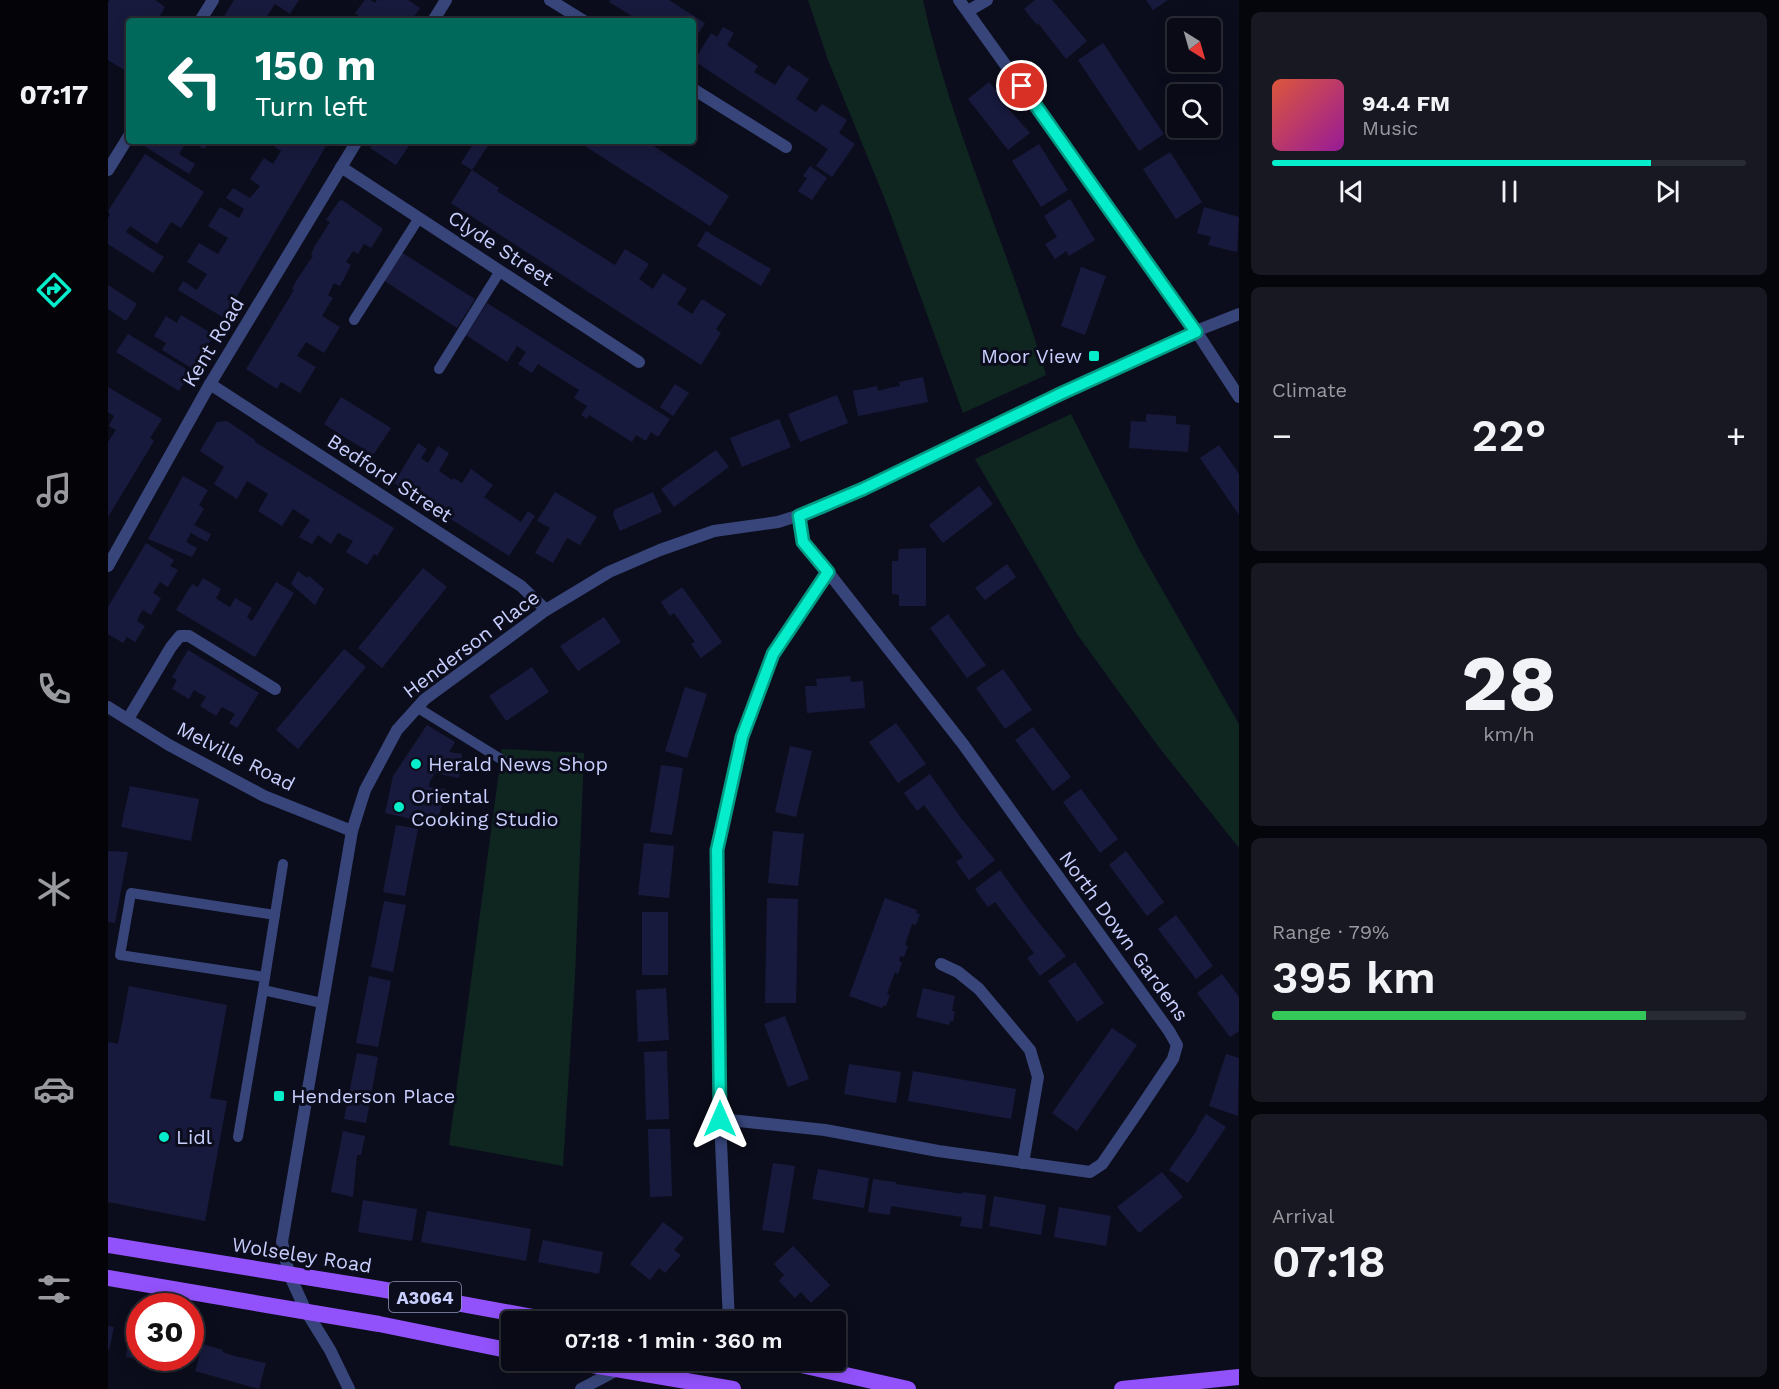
<!DOCTYPE html>
<meta charset="utf-8">
<style>
:root{--surface:#090a15;--page:#171822;--text:#f1f3f6;--muted:#999aa0;--line:#292b34;--accent:#05edcb}
body{margin:0;font-family:"Work Sans",sans-serif;background:var(--page);color:var(--text);height:100vh;display:flex;flex-direction:column;font-size:22px;white-space:nowrap}
*{box-sizing:border-box;margin:0}
p{font-size:20px;color:var(--muted)}
.icon{flex:none;width:33px;height:33px;fill:none;stroke:currentColor;stroke-width:2;stroke-linecap:round;stroke-linejoin:round}
.map{position:relative;flex:1;overflow:hidden}
.drawer{display:flex;flex-direction:column;gap:12px;padding:12px;background:#05060c;width:540px}
.drawer>*{flex:none}
.guide{position:absolute;left:18px;top:18px;width:570px;height:126px;border-radius:6px;box-shadow:0 3px 15px #0003,0 0 0 2px var(--line);background:#00695c;color:#fff;overflow:hidden}
.needle{width:39px;rotate:143deg}
.fabs{position:absolute;left:1059px;top:18px;display:grid;gap:12px}
.fabs a{display:grid;place-items:center;width:54px;height:54px;border-radius:6px;background:var(--surface);box-shadow:0 3px 15px #0003,0 0 0 2px var(--line);font-size:30px}
.speed{position:absolute;left:18px;top:1293px;display:flex;gap:12px;font-size:30px;font-weight:700;text-align:center}
.speed>*{display:grid;place-content:center;width:78px;height:78px;border-radius:50%;background:var(--surface);box-shadow:0 3px 15px #0003,0 0 0 2px var(--line);line-height:1}
.speed .limit{border:9px solid #d22;background:#fff;color:#111}
.pin{position:absolute;display:grid;place-items:center;width:51px;height:51px;color:#fff;margin:-26px;border:3px solid #fff;border-radius:50%;box-shadow:0 2px 6px #0007}
.me{position:absolute;width:66px;margin:-33px;rotate:0deg;stroke-linejoin:round;filter:drop-shadow(0 0 4px #0008)}
.turn{display:flex;align-items:center;gap:21px;height:126px;padding:0 30px;font-size:27px}
.turn .icon{width:78px;height:78px;stroke-width:2.5}
.turn b{display:block;font-size:42px;line-height:51px}
.big{font-size:45px;font-weight:600;line-height:1.1}
.drawer .card{flex:1;display:flex;flex-direction:column;justify-content:center;gap:9px;min-width:0;padding:0 21px;border-radius:9px;background:var(--page)}
.drawer .dial{align-items:center;gap:0}
.dial b{font-size:78px;line-height:1}
.song{display:flex;align-items:center;gap:18px}
.cover{width:72px;height:72px;border-radius:9px;background:linear-gradient(135deg,hsl(10 70% 55%),hsl(300 70% 35%))}
.played{height:6px;border-radius:3px;background:linear-gradient(90deg,var(--accent) 80%,var(--line) 80%)}
.keys{display:flex;justify-content:space-around;direction:ltr}
.heat{display:flex;justify-content:space-between;align-items:center;font-size:33px;direction:ltr}
.charge{height:9px;border-radius:4px;background:linear-gradient(90deg,#34c759 79%,var(--line) 0)}
.trip{position:absolute;left:393px;top:1311px;width:345px;height:60px;border-radius:6px;background:var(--surface);box-shadow:0 3px 15px #0003,0 0 0 2px var(--line);font-weight:600;line-height:60px;text-align:center}
main{display:flex;flex:1;min-height:0}
.tabs{display:flex;flex-direction:column;width:108px;justify-content:space-around;align-items:center;background:#040408;color:var(--muted)}
.tabs .icon{width:42px;height:42px}
.tabs .on{color:var(--accent)}
.tabs b{font-size:27px;color:var(--text)}
.map>svg:first-child{display:block}
.green{fill:#0f2620}
.building{fill:#181a3d}
.lines{fill:none;stroke-linecap:round;stroke-linejoin:round}
.service{stroke:#37457a;stroke-width:10}
.minor{stroke:#37457a;stroke-width:12}
.tertiary{stroke:#37457a;stroke-width:12}
.primary{stroke:#9252fb;stroke-width:16}
.route-casing{stroke:#039a84;stroke-width:15}
.route{stroke:#05edcb;stroke-width:10}
.poi-dot{fill:#05edcb;stroke:#0c0d1c;stroke-width:2}
.labels{text-anchor:middle;dominant-baseline:central;stroke-width:6;stroke-linejoin:round;paint-order:stroke}
.shield{fill:#0c0d1c;stroke:#9095ba;stroke-width:1.5}
.shield-label{font-size:18px;font-weight:bold;fill:#c8cffe}
.street-label{font-size:20px;fill:#c8cffe;stroke:#0c0d1c}
.poi-label{font-size:20px;fill:#c8cffe;stroke:#0c0d1c;text-anchor:start}
</style>
<main>
<nav class="tabs">
<b>07:17</b>
<svg class="icon on" aria-label="directions" viewBox="0 0 24 24"><path d="M12 3l9 9-9 9-9-9zM9 14v-3h6M13 9l2 2-2 2"/></svg>
<svg class="icon" aria-label="music" viewBox="0 0 24 24"><path d="M9 18V5l10-2v13"/><circle cx="6" cy="18" r="3"/><circle cx="16" cy="16" r="3"/></svg>
<svg class="icon" aria-label="phone" viewBox="0 0 24 24"><path d="M5 4h4l2 5-3 2q2 4 5 5l2-3 5 2v4C11 20 4 13 5 4z"/></svg>
<svg class="icon" aria-label="climate" viewBox="0 0 24 24"><path d="M12 3v18M4 7l16 10M4 17L20 7"/></svg>
<svg class="icon" aria-label="car" viewBox="0 0 24 24"><path d="M5 17H2v-5l4-1 3-4h7l3 4 3 1v5h-3M9 17h6M6 11h13"/><circle cx="7" cy="17" r="2"/><circle cx="17" cy="17" r="2"/></svg>
<svg class="icon" aria-label="filters" viewBox="0 0 24 24"><path d="M4 7h16M4 17h16"/><circle cx="9" cy="7" r="2"/><circle cx="15" cy="17" r="2"/></svg>
</nav>
<div class="map">
<svg width="1131" height="1389" viewBox="0 0 1131 1389">
<rect width="100%" height="100%" fill="#0c0d1c"/>
<g class="green">
<path d="M700 0H815C843 129 901 249 938 375L855 413 778 202 720 60Z"/>
<polygon points="963,414 1031,549 1131,724 1131,848 1050,746 969,634 867,459"/>
<polygon points="394,749 476,753 467,976 455,1166 341,1145"/>
</g>
<g class="building">
<polygon points="2,0 47,0 57,7 52,16 60,21 21,21 21,73 0,60 0,3"/>
<polygon points="126,0 191,0 182,14 167,4 159,16 166,21 113,21"/>
<polygon points="257,0 262,0 267,3 269,0 300,0 312,8 303,21 257,21 247,13"/>
<polygon points="502,0 561,0 597,23 585,42 585,21 532,21 501,2"/>
<polygon points="927,0 944,0 979,41 958,59 930,23 929,25 916,9"/>
<polygon points="1038,0 1060,0 1045,10"/>
<polygon points="615,27 626,33 619,45 650,66 646,72 667,85 680,65 701,79 688,99 708,112 714,104 739,120 731,133 747,144 724,177 708,166 720,149 586,61 603,33 609,37"/>
<polygon points="995,43 1056,134 1031,151 970,60"/>
<polygon points="881,82 894,98 892,99 922,133 900,150 860,99"/>
<polygon points="35,141 79,141 71,154 87,164 81,174 33,144"/>
<polygon points="83,141 101,141 96,149"/>
<polygon points="165,141 221,141 116,318 70,290 75,281 89,290 99,274 79,262 91,243 110,254 120,238 100,226 112,207 131,218 136,209 118,198 125,188 142,198 148,191 152,186 142,179 156,158 165,164 173,151 163,144"/>
<polygon points="267,141 304,141 288,165 262,148"/>
<polygon points="367,141 383,141 364,170 353,163"/>
<polygon points="469,141 538,141 621,196 602,226"/>
<polygon points="931,144 960,190 933,207 904,161"/>
<polygon points="1062,152 1094,202 1068,219 1035,169"/>
<polygon points="37,154 96,192 73,228 63,222 49,244 22,226 18,232 56,257 45,273 0,244 0,218 2,215 0,211"/>
<polygon points="702,166 719,178 704,200 690,191 699,178 695,176"/>
<polygon points="364,170 391,188 389,191 507,265 517,249 541,264 531,279 545,289 555,273 579,289 569,304 584,314 594,299 618,314 608,329 613,333 593,365 343,203"/>
<polygon points="962,199 987,240 961,256 958,251 947,259 937,244 949,237 936,216"/>
<polygon points="234,200 275,229 263,248 256,244 250,254 245,251 238,262 243,265 232,286 226,283 220,295 225,298 214,316 232,327 216,353 198,342 189,356 208,367 192,393 173,382 169,389 138,369 186,290 184,289 188,281 205,256 203,255 206,247 222,222 218,220 231,201"/>
<polygon points="1096,207 1131,217 1129,252 1100,245 1103,237 1089,233"/>
<polygon points="598,231 663,269 653,286 589,246"/>
<polygon points="293,252 367,299 349,328 275,280"/>
<polygon points="973,267 998,276 977,335 953,326"/>
<polygon points="0,285 29,304 18,321 0,309"/>
<polygon points="379,303 562,419 550,437 543,432 538,441 528,435 524,442 481,415 479,419 473,415 479,406 466,398 471,390 430,364 424,373 410,364 418,352 409,346 399,362 358,335"/>
<polygon points="73,315 106,335 85,369 54,350 58,343 46,336 58,316 69,323"/>
<polygon points="20,334 83,372 71,391 8,352"/>
<polygon points="815,377 820,402 750,416 745,391 769,386 770,391 781,388 792,386 791,382"/>
<polygon points="567,384 581,393 565,416 552,407"/>
<polygon points="0,387 54,419 42,438 46,441 0,517 0,442 8,430 1,426 6,416 0,412"/>
<polygon points="729,395 740,423 692,442 680,414"/>
<polygon points="233,397 283,428 265,455 216,424"/>
<polygon points="1038,414 1068,416 1068,424 1082,425 1080,452 1021,448 1023,421 1038,422"/>
<polygon points="671,419 683,447 634,467 622,438"/>
<polygon points="119,421 147,440 147,442 286,528 269,556 266,554 259,565 238,552 245,541 230,533 223,544 210,535 204,544 191,537 202,520 185,509 174,526 150,511 160,494 152,489 139,481 129,499 106,484 116,467 92,451 109,422"/>
<polygon points="310,443 319,449 313,458 320,463 330,446 341,453 331,471 344,480 346,478 354,483 363,469 385,485 376,497 386,504 413,522 420,511 427,516 401,556 286,483"/>
<polygon points="1111,445 1131,474 1131,515 1092,458"/>
<polygon points="608,450 621,467 566,507 553,489"/>
<polygon points="75,476 100,490 91,505 96,509 86,525 103,534 99,542 83,533 78,542 89,548 84,557 40,539"/>
<polygon points="871,486 885,504 835,543 821,525"/>
<polygon points="447,492 489,517 472,545 459,538 445,563 427,553 442,528 429,521"/>
<polygon points="545,492 554,512 512,531 505,515 506,510"/>
<polygon points="38,543 66,560 62,566 70,570 60,587 52,582 45,593 53,598 43,615 35,610 32,614 29,621 37,626 27,642 19,637 15,643 0,634 0,607"/>
<polygon points="818,548 818,606 791,606 791,595 784,594 784,561 790,561 791,549"/>
<polygon points="899,564 908,577 877,600 867,588"/>
<polygon points="315,568 339,587 274,668 250,648"/>
<polygon points="190,571 199,578 201,576 216,589 207,605 183,584"/>
<polygon points="95,578 113,589 108,598 115,603 122,607 127,598 144,608 139,617 144,621 168,582 186,593 147,657 68,610 84,584 90,587"/>
<polygon points="574,587 614,642 593,658 583,644 587,642 566,613 562,616 553,602"/>
<polygon points="840,614 878,665 859,678 822,628"/>
<polygon points="496,617 513,642 470,671 452,646"/>
<polygon points="236,649 258,667 190,749 168,730"/>
<polygon points="80,650 151,693 129,728 121,723 127,714 114,707 108,716 92,706 98,697 86,690 81,699 64,689 69,680 64,677"/>
<polygon points="424,667 441,692 398,721 381,696"/>
<polygon points="895,669 924,710 897,729 868,688"/>
<polygon points="742,676 743,682 755,681 757,708 699,713 697,686 709,686 708,679"/>
<polygon points="577,687 599,694 579,758 557,751"/>
<polygon points="788,723 818,764 790,783 761,742"/>
<polygon points="319,725 347,742 341,752 354,754 351,778 327,773 322,781 321,787 338,789 331,816 315,814 313,821 277,813 285,776"/>
<polygon points="925,727 963,777 945,791 907,740"/>
<polygon points="682,746 704,751 688,817 667,812"/>
<polygon points="553,765 575,768 564,835 542,832"/>
<polygon points="822,774 853,818 887,860 861,880 848,862 855,857 816,805 809,811 796,793"/>
<polygon points="22,786 91,799 83,841 13,827"/>
<polygon points="973,789 1010,839 992,853 955,802"/>
<polygon points="288,825 310,829 297,896 275,892"/>
<polygon points="665,831 696,834 690,886 660,883"/>
<polygon points="536,843 566,846 561,898 530,895"/>
<polygon points="0,851 20,852 7,923 0,922"/>
<polygon points="1018,851 1056,902 1039,916 1001,865"/>
<polygon points="892,870 924,914 958,956 932,976 919,958 926,953 887,902 880,907 867,889"/>
<polygon points="659,898 690,899 688,1003 657,1003"/>
<polygon points="777,898 809,910 808,913 812,914 808,925 804,924 797,945 800,946 796,957 792,956 791,961 794,962 790,974 787,972 779,994 782,995 778,1006 775,1005 774,1008 741,996"/>
<polygon points="276,901 298,905 285,972 263,967"/>
<rect x="534" y="912" width="26" height="63"/>
<polygon points="1068,915 1105,966 1088,979 1050,929"/>
<polygon points="967,962 996,1003 969,1022 940,981"/>
<polygon points="1114,974 1131,997 1131,1031 1122,1037 1089,993"/>
<polygon points="261,976 283,981 270,1047 248,1043"/>
<polygon points="21,986 119,1005 102,1098 119,1101 97,1221 0,1202 0,1042 10,1044"/>
<polygon points="558,988 561,1040 530,1042 528,990"/>
<polygon points="815,988 847,996 844,1011 847,1011 845,1022 842,1021 841,1025 808,1017"/>
<polygon points="677,1016 701,1079 680,1087 656,1024"/>
<polygon points="1004,1028 1029,1045 969,1131 944,1113"/>
<polygon points="559,1051 561,1119 538,1120 536,1052"/>
<polygon points="249,1053 270,1057 258,1123 236,1119"/>
<polygon points="1118,1054 1131,1058 1130,1116 1101,1106"/>
<polygon points="741,1064 793,1072 788,1103 736,1094"/>
<polygon points="805,1071 908,1089 903,1119 800,1101"/>
<polygon points="1098,1114 1118,1127 1080,1183 1061,1170 1089,1130 1089,1128"/>
<polygon points="540,1129 562,1129 564,1196 542,1197"/>
<polygon points="235,1131 257,1136 253,1155 249,1155 245,1197 223,1192"/>
<polygon points="665,1163 687,1166 676,1233 654,1230"/>
<polygon points="710,1169 761,1178 756,1208 704,1199"/>
<polygon points="1054,1172 1075,1197 1031,1233 1009,1207"/>
<polygon points="765,1179 788,1182 788,1184 854,1194 854,1192 878,1195 874,1229 852,1226 854,1217 783,1206 782,1215 760,1212"/>
<polygon points="886,1196 938,1205 933,1235 881,1226"/>
<polygon points="255,1200 309,1209 304,1241 250,1232"/>
<polygon points="951,1207 1003,1216 998,1246 946,1237"/>
<polygon points="319,1211 423,1229 418,1261 313,1242"/>
<polygon points="555,1222 576,1238 566,1250 573,1255 557,1273 551,1268 542,1280 522,1264"/>
<polygon points="435,1240 495,1252 491,1274 430,1262"/>
<polygon points="685,1246 722,1285 703,1303 693,1292 687,1298 671,1281 676,1275 666,1264"/>
<polygon points="0,1326 6,1327 1,1350 0,1350"/>
<polygon points="23,1326 32,1327 32,1358 71,1358 69,1366 18,1357"/>
<polygon points="95,1344 115,1350 114,1352 126,1356 158,1363 151,1389 87,1371"/>
</g>
<g class="lines">
<g class="service">
<polyline points="246,320 311,218"/>
<polyline points="331,369 392,271"/>
<polyline points="310,708 396,761"/>
<polyline points="175,864 155,990 214,1003"/>
<polyline points="157,977 12,955 23,893 167,915"/>
<polyline points="130,1137 155,990"/>
</g>
<g class="minor">
<polyline points="442,0 476,21"/>
<polyline points="851,0 1088,331 1131,397"/>
<polyline points="860,11 879,0"/>
<polyline points="92,21 105,0"/>
<polyline points="325,21 338,0"/>
<polyline points="585,89 678,147"/>
<polyline points="233,167 531,362"/>
<polyline points="0,170 21,136"/>
<polyline points="102,384 413,586 438,610"/>
<polyline points="0,566 102,384 249,141"/>
<polyline points="0,707 61,745 156,796 244,831"/>
<polyline points="20,719 63,647 72,636 81,636 167,689"/>
<polyline points="833,964 850,972 871,989 922,1050 930,1077 915,1163"/>
<polyline points="612,1119 717,1130 830,1151 982,1172 994,1164 1031,1110 1065,1059 1069,1045 1061,1031 855,744 720,572 695,542 691,517"/>
<polyline points="621,1322 612,1119 609,850 634,737 665,654 720,572"/>
</g>
<g class="tertiary">
<polyline points="241,1389 222,1350 198,1311 181,1274 174,1242 244,831 257,790 289,730 317,699 438,610 501,572 552,550 606,531 670,522 714,508 861,439 952,394 1088,331 1131,314"/>
<polyline points="473,1389 509,1370"/>
</g>
<g class="primary">
<polyline points="0,1245 272,1289 452,1322"/>
<polyline points="0,1278 271,1324 404,1351"/>
<polyline points="455,1360 625,1389"/>
<polyline points="671,1360 800,1389"/>
<polyline points="1014,1389 1131,1377"/>
</g>
</g>
<g class="lines">
<defs>
<polyline id="route" points="612,1119 609,850 634,737 665,654 720,572 695,542 691,516 755,489 952,394 1088,332 914,86"/>
</defs>
<use href="#route" class="route-casing"/>
<use href="#route" class="route"/>
</g>
<g class="poi-dot">
<rect x="980" y="350" width="12" height="12" rx="3"/>
<circle cx="308" cy="764" r="6"/>
<circle cx="291" cy="807" r="6"/>
<rect x="165" y="1090" width="12" height="12" rx="3"/>
<circle cx="56" cy="1137" r="6"/>
</g>
<g class="labels">
<rect class="shield" x="281" y="1282" width="72" height="30" rx="4.5"/>
<g class="shield-label">
<text x="317" y="1297">A3064</text>
</g>
<g class="street-label">
<text transform="translate(393 248) rotate(33)">Clyde Street</text>
<text transform="translate(105 342) rotate(-59)">Kent Road</text>
<text transform="translate(282 478) rotate(33)">Bedford Street</text>
<text transform="translate(363 644) rotate(-37)">Henderson Place</text>
<text transform="translate(128 756) rotate(27)">Melville Road</text>
<text transform="translate(1016 936) rotate(54)">North Down Gardens</text>
<text transform="translate(194 1255) rotate(9)">Wolseley Road</text>
</g>
<g class="poi-label">
<text x="974" y="356" text-anchor="end">Moor View</text>
<text x="320" y="764">Herald News Shop</text>
<text x="303" y="796">Oriental<tspan x="303" dy="23">Cooking Studio</tspan></text>
<text x="183" y="1096">Henderson Place</text>
<text x="68" y="1137">Lidl</text>
</g>
</g>
</svg>
<div class="fabs">
<a><svg class="needle" viewBox="-14 -14 28 28"><path d="M0-13l5 13h-10z" fill="#e53935"/><path d="M0 13l5-13h-10z" fill="#999aa0"/></svg></a>
<a><svg class="icon" aria-label="search" viewBox="0 0 24 24"><circle cx="10" cy="10" r="6"/><path d="M15 15l6 6"/></svg></a>
</div>
<div class="speed"><div class="limit">30</div></div>
<div class="pin" style="left:914px;top:86px;background:#d93025"><svg class="icon" aria-label="arrive" viewBox="0 0 24 24"><path d="M6 21V4h12l-3 4 3 4H6"/></svg></div>
<svg class="me" style="left:612px;top:1119px" viewBox="-20 -20 40 40"><path d="M0-17L14 15 0 8-14 15z" fill="#05edcb" stroke="#fff" stroke-width="4"/></svg>
<div class="trip">07:18 · 1 min · 360 m</div>
<div class="guide">
<div class="turn"><svg class="icon" aria-label="left" viewBox="0 0 24 24"><path d="M17 20v-9H6M10 6l-5 5 5 5"/></svg><div><b>150 m</b>Turn left</div></div>
</div>
</div>
<section class="drawer">
<div class="card">
<div class="song"><i class="cover"></i><div><b>94.4 FM</b><p>Music</p></div></div>
<div class="played"></div>
<div class="keys"><svg class="icon" aria-label="previous" viewBox="0 0 24 24"><path d="M18 5L8 12l10 7zM5 5v14"/></svg><svg class="icon" aria-label="pause" viewBox="0 0 24 24"><path d="M8 5v14M16 5v14"/></svg><svg class="icon" aria-label="next" viewBox="0 0 24 24"><path d="M6 5l10 7-10 7zM19 5v14"/></svg></div>
</div>
<div class="card"><p>Climate</p>
<div class="heat"><a>−</a><b class="big">22°</b><a>+</a></div>
</div>
<div class="card dial"><b>28</b><p>km/h</p></div>
<div class="card"><p>Range · 79%</p><b class="big">395 km</b><div class="charge"></div></div>
<div class="card"><p>Arrival</p><b class="big">07:18</b></div>
</section>
</main>
